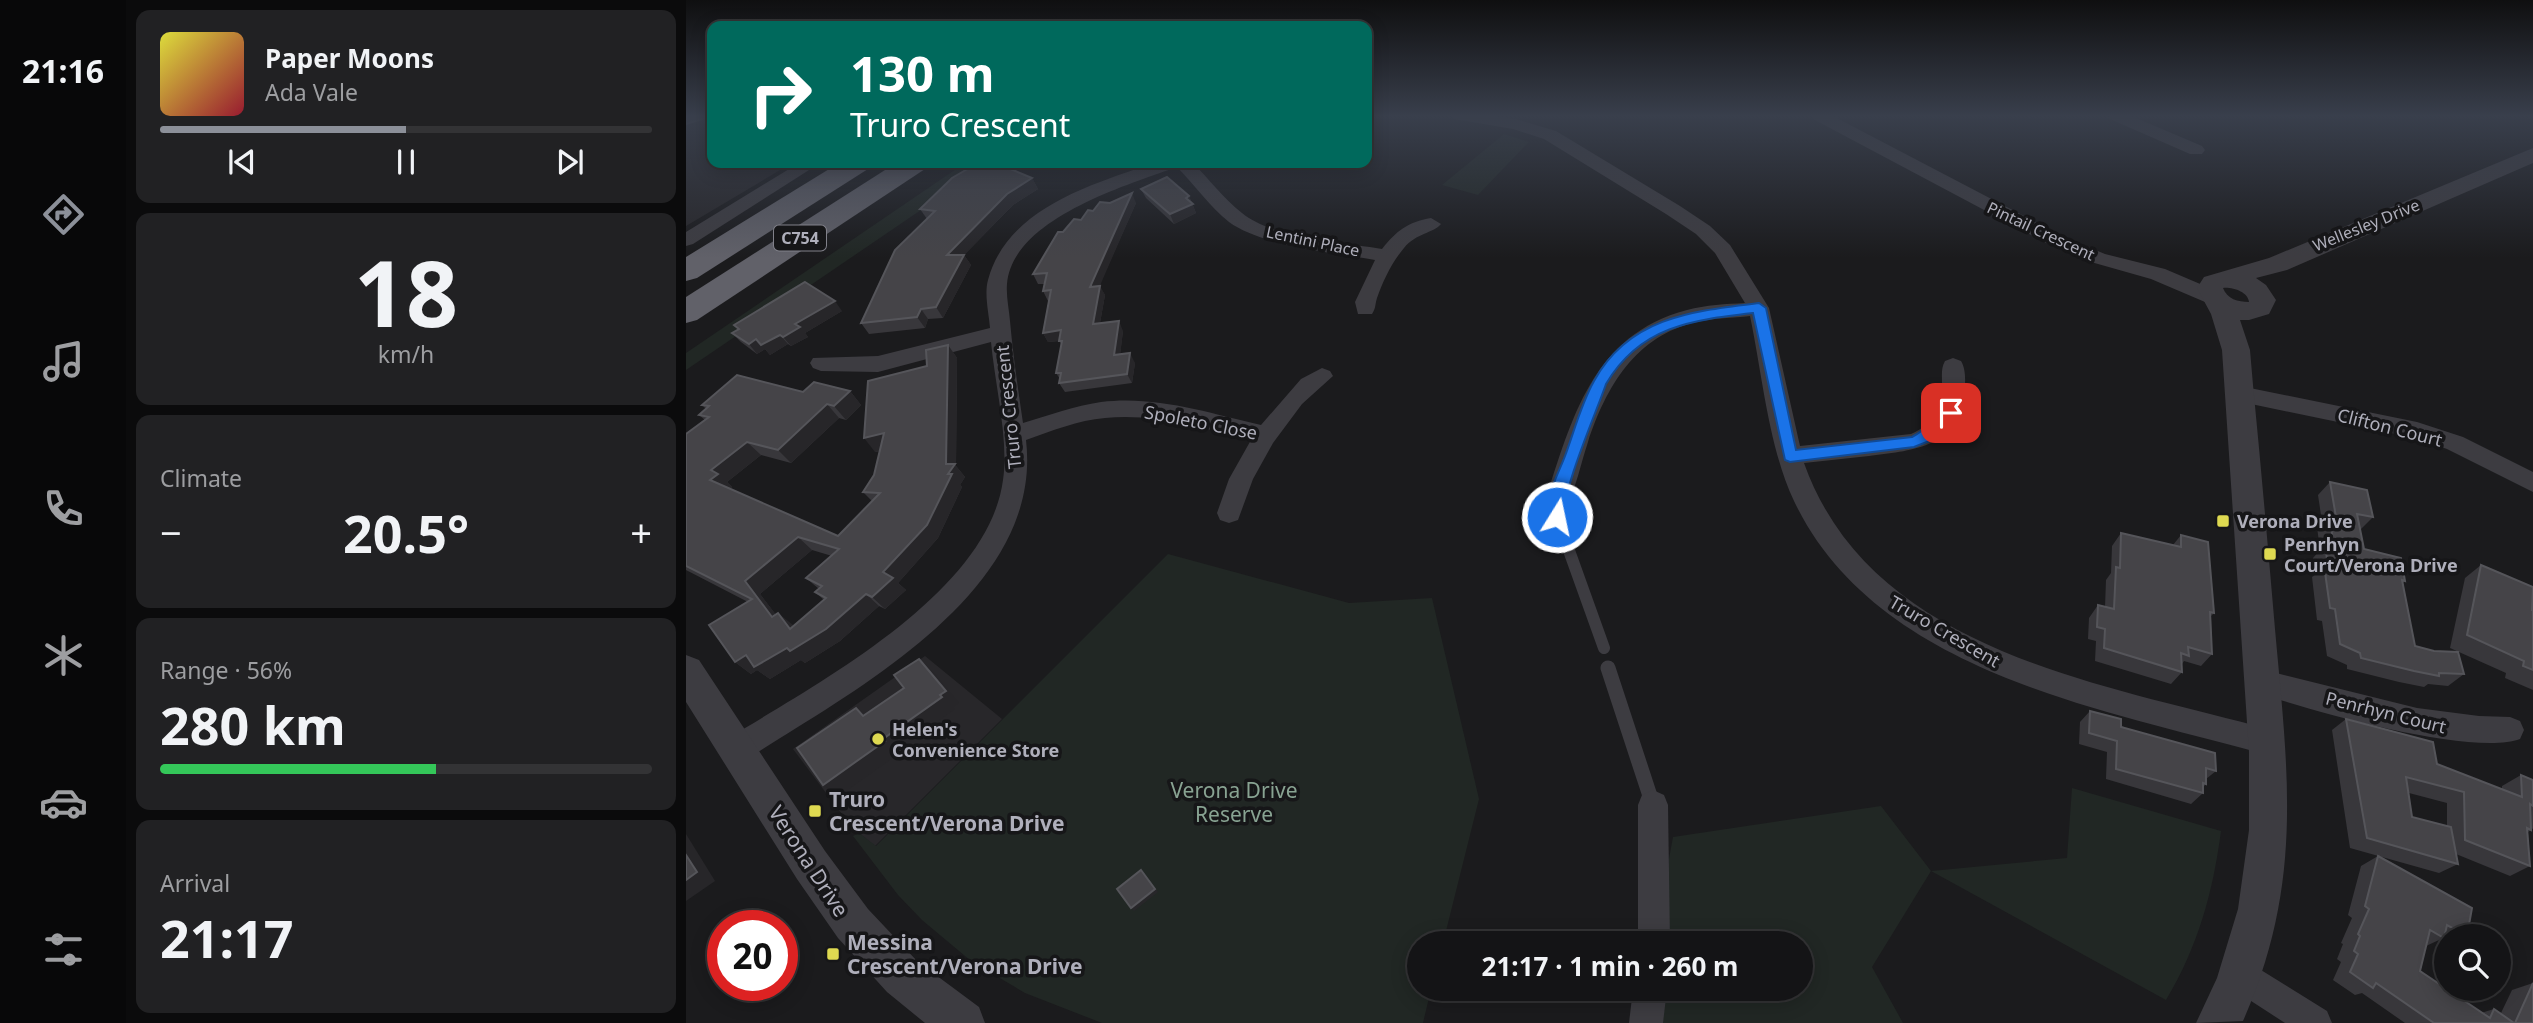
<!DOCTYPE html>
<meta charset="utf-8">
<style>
:root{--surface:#141416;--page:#212123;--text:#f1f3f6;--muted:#9d9ea1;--line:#333335;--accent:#8c9099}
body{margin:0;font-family:"Noto Sans",sans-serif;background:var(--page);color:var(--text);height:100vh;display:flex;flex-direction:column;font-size:26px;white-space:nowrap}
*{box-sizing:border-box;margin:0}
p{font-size:23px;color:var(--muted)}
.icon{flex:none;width:38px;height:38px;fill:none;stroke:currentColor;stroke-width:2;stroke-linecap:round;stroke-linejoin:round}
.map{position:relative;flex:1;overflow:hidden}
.side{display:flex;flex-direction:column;gap:10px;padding:10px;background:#0b0b0c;width:560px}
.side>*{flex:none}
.guide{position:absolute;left:21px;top:21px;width:665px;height:147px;border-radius:14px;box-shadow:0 4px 18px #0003,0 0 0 2px var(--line);background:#00695c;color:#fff;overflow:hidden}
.controls{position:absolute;left:1748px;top:924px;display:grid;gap:14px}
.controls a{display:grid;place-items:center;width:77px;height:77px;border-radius:50%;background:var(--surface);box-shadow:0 4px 18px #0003,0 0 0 2px var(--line);font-size:35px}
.speed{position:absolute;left:21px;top:910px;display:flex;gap:14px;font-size:35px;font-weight:700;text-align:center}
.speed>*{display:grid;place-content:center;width:91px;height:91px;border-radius:50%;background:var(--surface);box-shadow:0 4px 18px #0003,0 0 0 2px var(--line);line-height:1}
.speed .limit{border:10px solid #d22;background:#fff;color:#111}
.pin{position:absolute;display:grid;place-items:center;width:60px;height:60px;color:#fff;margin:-30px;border-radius:14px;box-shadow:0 4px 10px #0006}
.me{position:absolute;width:77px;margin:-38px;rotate:10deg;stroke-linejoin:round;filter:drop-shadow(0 0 5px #0008)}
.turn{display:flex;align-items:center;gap:24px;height:147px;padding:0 28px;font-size:32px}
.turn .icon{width:91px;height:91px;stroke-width:2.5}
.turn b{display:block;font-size:49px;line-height:60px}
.big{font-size:52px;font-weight:700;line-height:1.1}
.side .card{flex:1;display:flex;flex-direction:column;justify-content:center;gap:10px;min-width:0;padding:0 24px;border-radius:14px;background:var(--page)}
.side .dial{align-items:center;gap:0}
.dial b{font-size:91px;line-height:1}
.song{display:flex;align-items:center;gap:21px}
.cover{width:84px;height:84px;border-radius:10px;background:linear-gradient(135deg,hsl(60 70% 55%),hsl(350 70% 35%))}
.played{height:7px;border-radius:4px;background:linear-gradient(90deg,var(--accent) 50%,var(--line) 50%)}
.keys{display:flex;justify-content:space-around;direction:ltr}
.heat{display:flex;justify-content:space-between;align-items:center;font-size:38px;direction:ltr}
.charge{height:10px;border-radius:5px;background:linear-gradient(90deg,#34c759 56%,var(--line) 0)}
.trip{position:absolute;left:721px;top:931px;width:406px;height:70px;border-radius:35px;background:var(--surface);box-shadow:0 4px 18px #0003,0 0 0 2px var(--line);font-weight:700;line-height:70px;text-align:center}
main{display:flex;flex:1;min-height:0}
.dock{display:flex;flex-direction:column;width:126px;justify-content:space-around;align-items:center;background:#080809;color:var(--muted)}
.dock .icon{width:49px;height:49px}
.dock .on{color:var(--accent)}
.dock b{font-size:32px;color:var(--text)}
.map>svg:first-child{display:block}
.built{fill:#28272a}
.green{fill:#212724}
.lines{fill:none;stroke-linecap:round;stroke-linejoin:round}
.service-far1{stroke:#3d3c41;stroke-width:12}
.service{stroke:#3d3c41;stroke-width:15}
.minor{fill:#3d3c41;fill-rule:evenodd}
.tertiary{fill:#3d3c41;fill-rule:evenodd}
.trunk{fill:#616169;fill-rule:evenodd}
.wall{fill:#38373b;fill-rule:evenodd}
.shaded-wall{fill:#272629}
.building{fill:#454448;stroke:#55555a;stroke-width:2;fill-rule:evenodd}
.route{fill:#1a73e8;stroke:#114b97;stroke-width:2}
.poi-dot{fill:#ded951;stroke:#161618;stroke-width:2.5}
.labels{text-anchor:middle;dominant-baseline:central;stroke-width:7;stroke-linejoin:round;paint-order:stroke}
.far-street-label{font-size:16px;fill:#afafbb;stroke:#161618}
.shield{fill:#161618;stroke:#81818a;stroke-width:2}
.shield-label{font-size:16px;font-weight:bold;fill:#afafbb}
.street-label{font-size:18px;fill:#afafbb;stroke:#161618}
.poi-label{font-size:18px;font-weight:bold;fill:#afafbb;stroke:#161618;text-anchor:start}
.near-park-label{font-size:21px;fill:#88a392;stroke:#161618}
.near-poi-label{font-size:21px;font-weight:bold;fill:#afafbb;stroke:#161618;text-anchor:start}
.near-street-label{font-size:21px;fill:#afafbb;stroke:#161618}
</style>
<main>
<nav class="dock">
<b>21:16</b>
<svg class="icon on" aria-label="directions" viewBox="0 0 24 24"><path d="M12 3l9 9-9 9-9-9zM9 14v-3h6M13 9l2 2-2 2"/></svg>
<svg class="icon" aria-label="music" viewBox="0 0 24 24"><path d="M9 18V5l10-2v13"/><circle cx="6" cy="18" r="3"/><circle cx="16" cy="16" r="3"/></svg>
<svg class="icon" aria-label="phone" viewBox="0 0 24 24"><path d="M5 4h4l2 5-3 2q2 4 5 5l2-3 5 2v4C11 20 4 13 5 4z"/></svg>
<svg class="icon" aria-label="climate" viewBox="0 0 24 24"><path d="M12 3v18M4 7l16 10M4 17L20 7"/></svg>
<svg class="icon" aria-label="car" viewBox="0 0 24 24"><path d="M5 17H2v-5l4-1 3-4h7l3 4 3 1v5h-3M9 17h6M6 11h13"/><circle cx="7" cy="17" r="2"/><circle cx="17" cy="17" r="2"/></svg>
<svg class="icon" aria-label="filters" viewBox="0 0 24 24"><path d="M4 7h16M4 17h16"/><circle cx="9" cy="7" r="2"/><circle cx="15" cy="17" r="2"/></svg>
</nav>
<section class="side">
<div class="card">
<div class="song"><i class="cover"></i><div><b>Paper Moons</b><p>Ada Vale</p></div></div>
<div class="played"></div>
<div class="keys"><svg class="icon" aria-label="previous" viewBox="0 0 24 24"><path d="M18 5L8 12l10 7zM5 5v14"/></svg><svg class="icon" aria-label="pause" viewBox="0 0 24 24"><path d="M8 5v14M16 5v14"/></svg><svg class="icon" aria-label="next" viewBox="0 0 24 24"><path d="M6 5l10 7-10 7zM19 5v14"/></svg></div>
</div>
<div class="card dial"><b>18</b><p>km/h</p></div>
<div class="card"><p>Climate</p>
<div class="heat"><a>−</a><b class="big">20.5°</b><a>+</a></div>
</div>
<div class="card"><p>Range · 56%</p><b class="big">280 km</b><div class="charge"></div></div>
<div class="card"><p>Arrival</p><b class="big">21:17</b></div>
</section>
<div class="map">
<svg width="1847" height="1023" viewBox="0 0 1847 1023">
<rect width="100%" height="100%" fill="#1b1b1d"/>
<g class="built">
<polygon points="0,115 26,115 26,163 106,163 0,226"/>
<polygon points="239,656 316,719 189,846 173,833 171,834 107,749"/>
</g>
<g class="green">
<polygon points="818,134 843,142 792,195 756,185"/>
<polygon points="279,163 304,163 0,370 0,353"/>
<polygon points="482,554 663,603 746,598 793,799 757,943 733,943 733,989 745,989 737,1023 416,1023 339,993 285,961 236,920 212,895 167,836 173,833 190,846"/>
<path d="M1386 788 1535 831C1527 892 1512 947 1480 1000L1245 871 1186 967 1217 1023H973L978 989H1115V943H981L982 864 987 837 1195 806 1245 871 1381 858Z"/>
</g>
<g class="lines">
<polyline class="service-far1" points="871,501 871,517 918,648"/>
<polyline class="service" points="922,668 967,805"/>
<g class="minor">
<path d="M766 115H803L830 119 870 131 994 206 1024 226 1044 245 1083 308 1114 446 1225 434C1249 423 1256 409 1256 383 1256 375 1255 368 1259 361L1267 358 1275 361C1281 371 1279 386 1278 397 1273 448 1222 451 1183 456 1161 458 1140 461 1118 463 1185 651 1414 683 1582 729L1592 733 1596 742 1592 751 1582 755C1417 709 1190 673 1108 501 1083 449 1076 373 1064 316 1047 318 1028 318 1011 322 950 335 920 387 902 442 895 463 890 488 880 508L871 510 862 508 859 501C886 419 906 335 1001 310 1020 305 1040 304 1059 303L1029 253 1010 234 980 214 858 139 827 129 768 119Z"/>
<polygon points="1125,115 1145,115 1378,237 1419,254 1479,269 1533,292 1536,297 1533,302 1519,302 1465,279 1405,262 1364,245 1127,119"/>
<polygon points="1422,115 1443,115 1516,146 1519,150 1516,154 1504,154 1424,119"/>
<polygon points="113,163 134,163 7,244 0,246 0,232"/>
<path d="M468 163H507C523 179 538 199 556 213 588 239 656 242 696 249 710 231 722 222 745 218L755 224C748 233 730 233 718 248 706 262 697 281 691 298 689 304 690 308 686 314H672L669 302 689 260C649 253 576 246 543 222 524 207 508 184 491 167 441 185 326 219 321 284 320 296 323 309 324 321 327 355 332 389 337 423 363 415 389 406 415 402 469 395 523 413 575 425L615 379 636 368 644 371 647 376 616 404 587 443 567 479 552 520 543 523 534 520 531 513 543 479 565 440C517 428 469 413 419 418 392 420 366 431 340 440 358 591 169 690 61 759L51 763 41 759 36 749 41 739C130 684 302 594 317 480 323 440 309 385 305 342L192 372 135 371 127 368 124 363 127 358 192 356 304 328C303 314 298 294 302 280 321 208 407 184 468 163Z"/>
<polygon points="1554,386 1731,422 1777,437 1847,472 1847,492 1761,449 1729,438 1546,400 1543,394 1546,388"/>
<path d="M1578 670 1731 708 1793 716 1824 717 1834 721 1838 730 1834 739C1787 757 1619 710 1568 691L1564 682 1568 673Z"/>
<polygon points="967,790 978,795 982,805 984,943 952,943 952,805 956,795"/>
<polygon points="1554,957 1641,1011 1646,1023 1599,1023 1542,986 1537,974 1542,962"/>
<polygon points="947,989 981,989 977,1023 943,1023"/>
</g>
<g class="tertiary">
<path d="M1847 148V163L1601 270 1570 278 1580 285 1590 300 1583 314 1563 320H1554L1564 350 1567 385C1575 466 1582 548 1589 629 1602 774 1618 883 1557 1021L1510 1023 1531 978 1552 909 1563 830V752L1536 350 1525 314 1511 288 1518 277 1583 258ZM1537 288C1547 287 1562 292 1563 302 1552 302 1541 299 1537 288Z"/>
<polygon points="0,655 13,660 139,851 182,909 231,961 293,1007 299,1023 239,1023 201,992 152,938 111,879 0,702"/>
</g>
<g class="trunk">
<polygon points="153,163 186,163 182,169 11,278 0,281 0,257"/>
<polygon points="210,163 243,163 239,169 11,320 0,323 0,297"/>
</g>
</g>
<g class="wall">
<polygon points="346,178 352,189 327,205 278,255 285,265 257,318 242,319 239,328 183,334 175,323 241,219 234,209"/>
<polygon points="455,189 503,196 510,213 488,224 460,198"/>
<polygon points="424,203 450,203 413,286 419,295 414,323 437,331 434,354 449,363 446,383 379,392 373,383 374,379 370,373 376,345 373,341 362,342 357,333 363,301 362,301 357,291 358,284 352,284 347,274 377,232 395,220"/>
<polygon points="156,311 119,333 122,337 105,346 102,344 84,355 79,349 71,354 55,342 46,333 52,330 48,325"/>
<path d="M262 345 271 358 270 466 279 477 274 485 276 487 252 538 212 583 220 590 199 609 193 606 154 641 119 663 115 660 84 679 71 670 65 674 49 662 62 602 0 570V434L19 420 13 415 20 409 16 405 117 392 164 391 175 405 160 420 153 418 105 463 75 455 41 482 46 487 44 489 152 536 186 501 177 492 188 475 194 451 189 452 241 366ZM126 550 146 556 120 578 133 589 129 592 138 600 107 626 90 615 74 594Z"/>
<polygon points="1644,482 1687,517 1674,530 1678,549 1719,581 1717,583 1729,646 1778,674 1762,686 1742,684 1738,687 1713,682 1661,669 1661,665 1641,656 1636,621 1631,620 1626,577 1629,575 1627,558 1634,550 1631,527 1636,522 1632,495"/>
<polygon points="1435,533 1487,545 1495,535 1528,613 1525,616 1526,654 1515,666 1498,661 1496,664 1496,672 1485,684 1409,661 1410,641 1402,639 1403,618 1412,605 1419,607 1420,580 1425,573 1426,546"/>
<polygon points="1795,565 1847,610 1847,690 1819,678 1820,673 1764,648 1779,578"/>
<polygon points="1404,711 1530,771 1520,779 1520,784 1517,787 1517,793 1505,804 1420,779 1421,752 1393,744 1394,722"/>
<path d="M1660 719 1751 764 1816 789V786L1835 775 1847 780V829L1845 828V830L1842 832 1844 866 1824 876 1770 854 1772 864 1753 873 1664 848 1646 730ZM1723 793 1761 803V826L1726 817Z"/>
<polygon points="1692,856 1781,936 1760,936 1760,944 1753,940 1740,946 1734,971 1795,1013 1808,1009 1815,1013 1826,990 1847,983 1847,1023 1719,1023 1676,993 1669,995 1647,980 1655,962 1651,959 1657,944 1655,943 1666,918 1662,915 1675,866"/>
</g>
<g class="shaded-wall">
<polygon points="26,116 26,134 0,142 0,124"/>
<polygon points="346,178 352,189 327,205 278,255 285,265 257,318 250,307 261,255 321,194"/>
<polygon points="446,193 450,203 409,297 404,287"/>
<polygon points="503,196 510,213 488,224 484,214 500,198"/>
<polygon points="414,286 419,295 412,334 407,324"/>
<polygon points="149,301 156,311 119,333 122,337 105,346 97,337 109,324"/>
<polygon points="235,309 242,319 239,328 231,317"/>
<polygon points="433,321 437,331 433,365 428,355"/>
<polygon points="375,330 381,340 362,342 357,333"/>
<polygon points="94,335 102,344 84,355 79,349 71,354 63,344 70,339"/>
<polygon points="262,345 271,358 270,466 279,477 274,485 276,487 252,538 212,583 220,590 199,609 186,597 197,572 262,474 260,464"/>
<polygon points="444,353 449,363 446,383 441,374"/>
<polygon points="164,391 175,405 160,420 148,406"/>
<polygon points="141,404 153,418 105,463 92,450"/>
<polygon points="198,433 209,446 189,452 178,438"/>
<polygon points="61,442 75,455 41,482 46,487 38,493 24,480 25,470"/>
<polygon points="112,537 126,550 74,594 101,629 86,617 59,581"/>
<polygon points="180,594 193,606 154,641 119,663 115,660 84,679 71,670 65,674 49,662 60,655 101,648"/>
<polygon points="92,613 107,625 118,641 104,629"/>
<polygon points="233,659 246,671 273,703 267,707 269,709 212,750 214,753 153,796 137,785 197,739"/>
<polygon points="0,834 29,881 0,901"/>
<polygon points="455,870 472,892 448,911 445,908"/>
</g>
<g class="building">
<polygon points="0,115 26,115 26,116 0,124"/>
<polygon points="292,163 310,163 346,178 321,194 261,255 278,255 250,307 235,309 231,317 175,323 209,250 249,211 234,209 266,178"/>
<polygon points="481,177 503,196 500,198 507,204 484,214 455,189"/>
<polygon points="446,193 404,287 414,286 407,324 433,321 428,355 444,353 441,374 373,383 375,373 370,373 376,341 373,341 375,330 357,333 365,290 357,291 361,273 347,274 372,232 377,232 388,219 395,220 402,210 407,211 414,202 424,203"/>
<polygon points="119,282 149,301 109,324 114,327 97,337 94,335 75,345 70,339 63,344 46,333 53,329 48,325"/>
<path d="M262 345 260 464H269L262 474H266L241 525 197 572 207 578 186 597 180 594 140 629 104 651 101 648 68 667 60 655 49 662 23 625 66 599 0 566V434L23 417 13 415 23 406 16 405 51 375 117 392 128 382 164 391 148 406 141 404 92 450 61 442 25 470 32 474 24 480 152 536 194 493 177 492 188 475 198 433 178 438 182 381 241 366 240 350ZM112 537 153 549 120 578 136 586 129 592 140 598 104 629 92 613 86 617 59 581Z"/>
<polygon points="1644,482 1681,490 1687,517 1671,514 1678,549 1715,558 1719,581 1716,580 1729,646 1748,651 1772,652 1778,674 1753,673 1753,676 1728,671 1675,658 1674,653 1654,644 1649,609 1644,608 1638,565 1642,566 1639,545 1648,547 1643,514 1650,517"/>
<polygon points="1435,533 1495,547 1495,535 1522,542 1528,613 1524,612 1526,654 1502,647 1503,656 1495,653 1496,672 1418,648 1419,629 1411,627 1412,605 1428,609 1430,567 1434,568"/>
<polygon points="1795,565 1847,587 1846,610 1847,610 1847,670 1837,666 1838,661 1781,635"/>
<polygon points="233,659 260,691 254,695 256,697 197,739 199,741 137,785 111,748 170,708 177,716 218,688 208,675"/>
<polygon points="1404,711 1435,719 1435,727 1529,753 1530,771 1520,768 1520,784 1517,783 1517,793 1430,769 1431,741 1403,733"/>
<polygon points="1660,719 1747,742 1751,764 1836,797 1835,775 1847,780 1847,806 1844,804 1845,830 1841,828 1844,866 1779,840 1778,792 1720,777 1726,817 1765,827 1772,864 1681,838"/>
<polygon points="0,855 11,872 0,880"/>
<polygon points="1692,856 1786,908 1781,936 1761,925 1758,938 1744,930 1734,971 1804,1018 1808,1009 1828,1023 1748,1023 1690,983 1687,988 1664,972 1672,954 1668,951 1674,936 1672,934 1683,909 1679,906"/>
<polygon points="455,870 469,889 445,908 431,889"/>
<polygon points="1847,983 1847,1023 1829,1023"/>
</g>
<linearGradient id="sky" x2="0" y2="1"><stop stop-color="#0f0f10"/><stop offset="0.45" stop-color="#393f4c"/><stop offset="1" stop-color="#393f4c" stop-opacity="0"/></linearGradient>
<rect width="1847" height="258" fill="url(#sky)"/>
<path class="route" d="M1073 303 1080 308 1110 450 1226 437C1244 428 1252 412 1265 407L1273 413 1251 438 1228 447 1104 462 1099 460 1067 313C1006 320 954 326 920 384 911 411 874 494 879 517L871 524 865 522C855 503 872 475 879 456 888 432 895 404 908 381 943 317 1007 311 1073 303Z"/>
<g class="poi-dot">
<rect x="1530" y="514" width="14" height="14" rx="3.5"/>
<rect x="1577" y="547" width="14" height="14" rx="3.5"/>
<circle cx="192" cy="739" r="7"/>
<rect x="122" y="804" width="14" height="14" rx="3.5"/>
<rect x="140" y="947" width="14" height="14" rx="3.5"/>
</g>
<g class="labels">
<g class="far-street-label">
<text transform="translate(1680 225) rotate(-22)">Wellesley Drive</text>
<text transform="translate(1355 231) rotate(25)">Pintail Crescent</text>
<text transform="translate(627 241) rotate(12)">Lentini Place</text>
</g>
<rect class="shield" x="88" y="225.5" width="52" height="25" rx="5"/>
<g class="shield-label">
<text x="114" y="238">C754</text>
</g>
<g class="street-label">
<text transform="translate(322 407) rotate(-96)">Truro Crescent</text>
<text transform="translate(515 422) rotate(11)">Spoleto Close</text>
<text transform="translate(1704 427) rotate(14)">Clifton Court</text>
<text transform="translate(1259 631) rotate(30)">Truro Crescent</text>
<text transform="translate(1700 712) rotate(14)">Penrhyn Court</text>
</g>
<g class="poi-label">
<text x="1551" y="521">Verona Drive</text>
<text x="1598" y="544">Penrhyn<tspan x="1598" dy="21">Court/Verona Drive</tspan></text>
<text x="206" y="729">Helen's<tspan x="206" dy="21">Convenience Store</tspan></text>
</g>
<g class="near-park-label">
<text x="548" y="790">Verona Drive<tspan x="548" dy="24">Reserve</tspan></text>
</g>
<g class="near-poi-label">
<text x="143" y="799">Truro<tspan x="143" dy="24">Crescent/Verona Drive</tspan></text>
<text x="161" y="942">Messina<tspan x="161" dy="24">Crescent/Verona Drive</tspan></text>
</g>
<g class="near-street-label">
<text transform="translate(123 861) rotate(57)">Verona Drive</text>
</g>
</g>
</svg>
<div class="controls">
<a><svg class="icon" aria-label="search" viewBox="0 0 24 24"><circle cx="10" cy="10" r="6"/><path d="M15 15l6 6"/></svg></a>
</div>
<div class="speed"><div class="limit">20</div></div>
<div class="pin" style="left:1265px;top:413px;background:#d93025"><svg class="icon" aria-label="arrive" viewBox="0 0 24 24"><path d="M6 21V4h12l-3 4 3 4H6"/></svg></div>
<svg class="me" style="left:871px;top:517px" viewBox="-20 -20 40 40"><circle r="17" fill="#1a73e8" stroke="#fff" stroke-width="3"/><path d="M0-11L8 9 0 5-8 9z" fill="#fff"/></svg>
<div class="trip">21:17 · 1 min · 260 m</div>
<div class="guide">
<div class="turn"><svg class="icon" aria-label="right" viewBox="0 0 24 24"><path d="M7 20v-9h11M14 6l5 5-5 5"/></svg><div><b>130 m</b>Truro Crescent</div></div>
</div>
</div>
</main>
